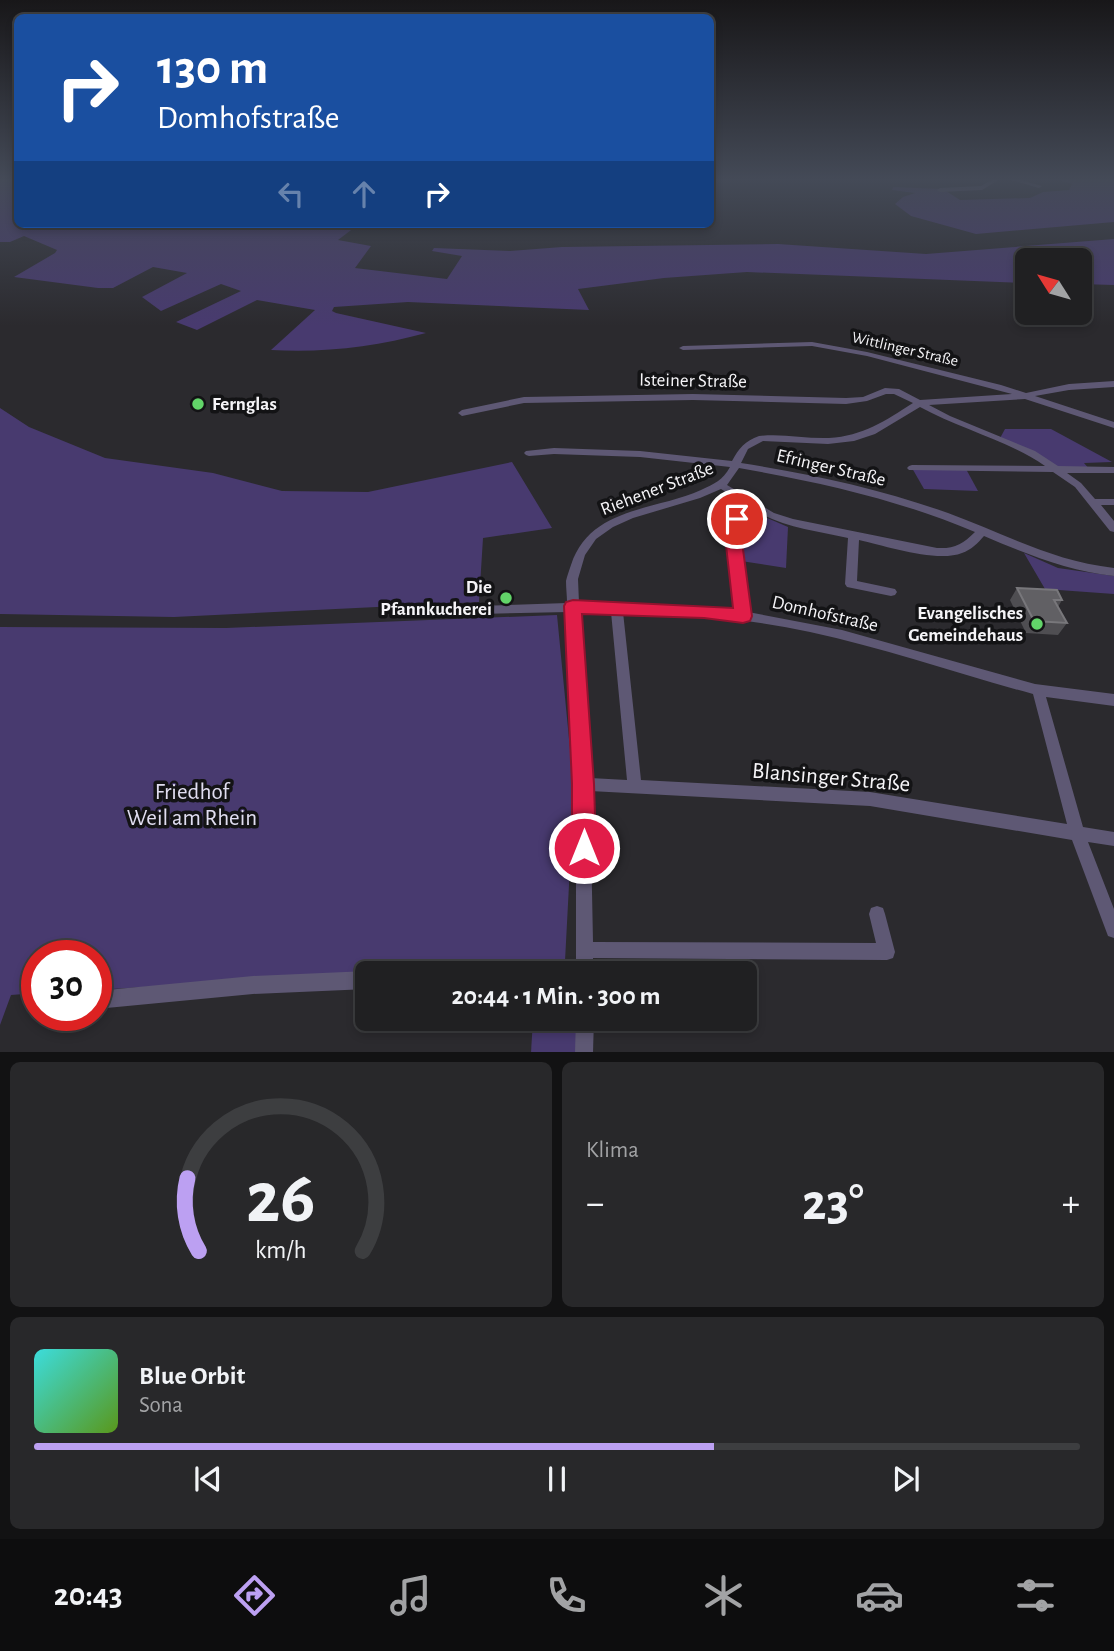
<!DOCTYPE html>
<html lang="de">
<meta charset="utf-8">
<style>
:root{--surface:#202022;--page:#28282a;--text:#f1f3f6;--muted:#a2a3a5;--line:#3d3e40;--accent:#bca0f2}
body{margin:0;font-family:"Alegreya Sans",sans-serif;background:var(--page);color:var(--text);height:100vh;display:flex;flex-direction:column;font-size:26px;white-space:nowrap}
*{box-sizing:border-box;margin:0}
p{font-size:23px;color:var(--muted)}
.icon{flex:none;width:38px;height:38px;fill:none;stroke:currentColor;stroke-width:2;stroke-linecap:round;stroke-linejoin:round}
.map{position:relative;height:1052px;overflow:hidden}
.sheet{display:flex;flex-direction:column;gap:10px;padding:10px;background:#121213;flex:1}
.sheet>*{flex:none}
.top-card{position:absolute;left:14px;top:14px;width:700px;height:214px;border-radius:10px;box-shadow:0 4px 10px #0003,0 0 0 2px var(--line);background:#1a4fa0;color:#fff;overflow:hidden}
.needle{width:46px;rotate:307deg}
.buttons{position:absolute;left:1015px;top:248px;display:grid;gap:14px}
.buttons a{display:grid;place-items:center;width:77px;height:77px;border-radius:10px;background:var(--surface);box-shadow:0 4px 10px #0003,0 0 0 2px var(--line);font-size:35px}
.speed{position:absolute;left:21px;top:940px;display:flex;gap:14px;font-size:35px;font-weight:700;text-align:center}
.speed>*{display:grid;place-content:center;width:91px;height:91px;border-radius:50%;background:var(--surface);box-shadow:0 4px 10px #0003,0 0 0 2px var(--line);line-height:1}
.speed .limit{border:10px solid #d22;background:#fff;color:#111}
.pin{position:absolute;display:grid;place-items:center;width:60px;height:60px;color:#fff;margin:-30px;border:4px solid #fff;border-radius:50%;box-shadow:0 2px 7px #0007}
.me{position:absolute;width:77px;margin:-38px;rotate:0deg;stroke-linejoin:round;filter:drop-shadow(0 0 5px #0008)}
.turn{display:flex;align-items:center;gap:24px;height:147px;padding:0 28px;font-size:32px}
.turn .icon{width:91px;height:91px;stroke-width:2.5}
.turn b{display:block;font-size:49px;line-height:60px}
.lanes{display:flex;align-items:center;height:66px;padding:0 28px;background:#0003;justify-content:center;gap:35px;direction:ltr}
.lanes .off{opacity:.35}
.big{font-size:52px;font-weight:700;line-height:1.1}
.sheet .widget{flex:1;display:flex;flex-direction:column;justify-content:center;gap:10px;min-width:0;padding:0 24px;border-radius:10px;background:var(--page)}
.sheet .dial{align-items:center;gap:0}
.dial svg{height:182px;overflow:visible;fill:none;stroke:var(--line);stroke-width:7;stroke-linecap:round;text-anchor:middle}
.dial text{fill:var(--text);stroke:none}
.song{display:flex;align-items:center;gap:21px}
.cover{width:84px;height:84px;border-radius:10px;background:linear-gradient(135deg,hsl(180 70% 55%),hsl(90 70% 35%))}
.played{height:7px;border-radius:4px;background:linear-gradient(90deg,var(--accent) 65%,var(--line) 65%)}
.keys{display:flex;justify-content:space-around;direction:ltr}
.heat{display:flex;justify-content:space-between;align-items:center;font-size:38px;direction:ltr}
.sheet .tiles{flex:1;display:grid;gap:10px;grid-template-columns:1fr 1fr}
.widget:last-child{grid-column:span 2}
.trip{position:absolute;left:355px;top:961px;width:402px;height:70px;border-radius:10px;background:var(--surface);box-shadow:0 4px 10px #0003,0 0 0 2px var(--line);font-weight:700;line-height:70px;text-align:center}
.dock{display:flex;height:112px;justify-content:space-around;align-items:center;background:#0d0d0e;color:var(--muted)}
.dock .icon{width:49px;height:49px}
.dock .selected{color:var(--accent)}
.dock b{font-size:32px;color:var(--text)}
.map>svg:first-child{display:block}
.green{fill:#483a6f}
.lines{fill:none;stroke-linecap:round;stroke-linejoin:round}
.minor{fill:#5e5874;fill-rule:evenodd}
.wall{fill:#4f4e52}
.building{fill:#616064;stroke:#78777b;stroke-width:2}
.route{fill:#e11d48;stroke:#92132f;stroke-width:2}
.poi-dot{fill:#62d469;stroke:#131315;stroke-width:2.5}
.labels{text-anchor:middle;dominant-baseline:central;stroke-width:7;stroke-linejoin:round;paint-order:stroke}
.far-street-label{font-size:16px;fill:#f5f4f7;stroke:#131315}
.street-label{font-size:19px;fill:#f5f4f7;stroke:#131315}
.poi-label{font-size:19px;font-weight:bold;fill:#f5f4f7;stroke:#131315;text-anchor:end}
.near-street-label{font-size:23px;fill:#f5f4f7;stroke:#131315}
.near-park-label{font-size:23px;fill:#e1def1;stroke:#131315}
</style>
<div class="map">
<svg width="1114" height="1053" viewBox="0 0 1114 1053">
<rect width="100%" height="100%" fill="#2b2a2e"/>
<g class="green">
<path d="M0 179H17L18 224H359L338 240 371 246 355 268 447 279 462 256 432 251 434 248 510 251 562 247 778 244 926 254 1114 239V285L1080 284V261H1027V283L747 272 664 278 578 289 589 310 408 302 334 307 332 311 336 313 426 333C375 347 324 353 271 350L315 310 257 300 197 330 176 322 241 291 221 284 161 311 142 297 187 273 153 267 113 288H98L14 277 55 253 57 250 24 236 10 242H0Z"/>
<polygon points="1055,179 1114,179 1114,222 976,234 911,216 895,204 903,197 915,193 892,190 893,187 943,189 960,200 1030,198 1043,192 1069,190 1072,184"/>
<polygon points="0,408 29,427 105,458 213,473 282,491 368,492 512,462 552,528 483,538 479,602 174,617 0,614"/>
<polygon points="1005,429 1051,429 1112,462 1084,463 1090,470 1060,470 999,440"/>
<polygon points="912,468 966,469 978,491 924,489"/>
<polygon points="760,515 788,527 786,568 741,561 736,532 746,518"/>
<polygon points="1024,553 1058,568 1114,576 1114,594 1045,589"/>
<polygon points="557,615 574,790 565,961 96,990 96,956 37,956 37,993 11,995 0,1025 0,627 226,628"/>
<polygon points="533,1019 585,1019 584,1052 531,1053"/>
</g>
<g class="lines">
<g class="minor">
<polygon points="993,179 1000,179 982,190 940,192 937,190 940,188 981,186"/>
<polygon points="1008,179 1017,179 1042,186 1039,188"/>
<path d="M812 342 867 352 1001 385 1026 393 1069 384 1114 381V387L1069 390 1035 396 1114 422V428L1025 399 929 405 950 416 1035 451 1058 466 1114 467V473H1067L1081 483 1095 499H1114V505H1101L1114 521V532L1110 531 1075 487 1053 472 909 470 907 468 909 466 912 465 1045 466C1007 440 960 429 920 407L875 434 854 441 828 444 763 441 748 449 741 463C811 474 881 489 948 513 1005 534 1052 561 1114 568V576C1068 571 1026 554 984 536 978 543 971 550 962 553 937 563 886 546 859 540L857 581 895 589 897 592 895 595 891 596 847 587 845 584 848 538C817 531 782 527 754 510L737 528 748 612 842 630 1035 684 1114 694V706L1046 697 1083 827 1114 832V846L1088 842 1114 909V938L1108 936 1072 840 870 806 590 791 593 942 876 943 869 914 871 908 877 906 883 908 885 914 895 952 893 958 887 960 593 958 594 973H509L512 967 518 964 576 962V784L568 612 479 614 475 613 473 610 475 607 479 606 567 603C567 596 566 588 566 581 567 576 569 571 571 565 590 507 654 511 701 490 714 484 723 480 730 467L640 457 554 454 529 456 526 455 524 453 526 451 554 448 640 451 732 461C739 448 745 441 759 436 782 433 806 439 829 438 863 436 885 421 913 403L894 394H886L867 401 846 404 693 400 524 403 462 416 458 413 462 410 524 397 693 394 846 398 863 397 885 388 899 389 920 400 1012 394 867 356 812 346 683 350 679 348 683 346ZM739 468C819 482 900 500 975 532 963 544 954 549 937 548L793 519 774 513 727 485ZM721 489 746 505 727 527 736 611 666 605 579 603 578 579 585 555 596 539 613 527 633 518 700 498ZM580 612H611L627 780 590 778ZM623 612C686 613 749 619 810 632 885 648 958 674 1033 694L1067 824 870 792 641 780Z"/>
<polygon points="368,971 372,973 368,973 368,989 253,994 96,1009 96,991 253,976"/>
<polygon points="576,1018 594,1018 593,1053 575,1053"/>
</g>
</g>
<polygon class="wall" points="1017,588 1062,600 1058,607 1067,623 1058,635 1026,633 1010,600"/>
<polygon class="building" points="1017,588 1057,590 1062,600 1054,600 1067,623 1034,621"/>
<linearGradient id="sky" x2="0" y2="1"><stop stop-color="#181719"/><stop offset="0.55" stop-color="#444a57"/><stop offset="1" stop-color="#444a57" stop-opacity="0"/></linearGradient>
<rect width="1114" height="326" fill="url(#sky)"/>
<polygon class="route" points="737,514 745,519 740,527 752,616 750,621 743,623 704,618 582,614 594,784 596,848 592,856 584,859 576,856 572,848 572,784 564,606 566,602 573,600 733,608 724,527 732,515"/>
<g class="poi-dot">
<circle cx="198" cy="404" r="7"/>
<circle cx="506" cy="598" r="7"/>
<circle cx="1037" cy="624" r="7"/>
</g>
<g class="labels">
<g class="far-street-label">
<text transform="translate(905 349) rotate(13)">Wittlinger Straße</text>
</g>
<g class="street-label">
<text transform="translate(693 381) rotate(1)">Isteiner Straße</text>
<text transform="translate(831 468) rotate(13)">Efringer Straße</text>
<text transform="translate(657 489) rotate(-21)">Riehener Straße</text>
<text transform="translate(825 614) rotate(13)">Domhofstraße</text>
</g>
<g class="poi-label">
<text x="212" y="404" text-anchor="start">Fernglas</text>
<text x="492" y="587">Die<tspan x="492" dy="22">Pfannkucherei</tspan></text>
<text x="1023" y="613">Evangelisches<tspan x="1023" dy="22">Gemeindehaus</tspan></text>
</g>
<g class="near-street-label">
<text transform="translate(831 778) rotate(5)">Blansinger Straße</text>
</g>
<g class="near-park-label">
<text x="192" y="792">Friedhof<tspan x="192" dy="26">Weil am Rhein</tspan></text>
</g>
</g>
</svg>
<div class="buttons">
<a><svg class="needle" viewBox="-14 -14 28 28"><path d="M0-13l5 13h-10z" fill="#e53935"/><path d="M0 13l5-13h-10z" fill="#a2a3a5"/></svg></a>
</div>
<div class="speed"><div class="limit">30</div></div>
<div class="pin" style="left:737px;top:519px;background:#d93025"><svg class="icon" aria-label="arrive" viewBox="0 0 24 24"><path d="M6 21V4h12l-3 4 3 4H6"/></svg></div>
<svg class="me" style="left:584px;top:848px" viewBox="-20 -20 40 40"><circle r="17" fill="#e11d48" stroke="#fff" stroke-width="3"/><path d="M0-11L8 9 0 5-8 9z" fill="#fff"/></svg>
<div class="trip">20:44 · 1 Min. · 300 m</div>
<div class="top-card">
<div class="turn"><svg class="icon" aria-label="right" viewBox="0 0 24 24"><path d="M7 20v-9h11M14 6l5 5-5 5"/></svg><div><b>130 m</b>Domhofstraße</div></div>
<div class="lanes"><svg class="icon off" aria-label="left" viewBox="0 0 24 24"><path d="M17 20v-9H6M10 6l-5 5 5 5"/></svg><svg class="icon off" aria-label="ahead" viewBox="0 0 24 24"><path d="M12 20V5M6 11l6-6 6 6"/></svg><svg class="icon" aria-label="right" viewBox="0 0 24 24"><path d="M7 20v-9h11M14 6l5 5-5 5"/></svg></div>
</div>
</div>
<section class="sheet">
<div class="tiles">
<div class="widget dial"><svg viewBox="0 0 100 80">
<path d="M14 69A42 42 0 1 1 86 69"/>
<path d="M14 69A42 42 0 0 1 9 37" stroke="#bca0f2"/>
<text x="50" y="56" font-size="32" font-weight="700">26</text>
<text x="50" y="72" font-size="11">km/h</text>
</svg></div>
<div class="widget"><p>Klima</p>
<div class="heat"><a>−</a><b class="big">23°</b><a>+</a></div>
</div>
<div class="widget">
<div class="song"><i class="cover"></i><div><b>Blue Orbit</b><p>Sona</p></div></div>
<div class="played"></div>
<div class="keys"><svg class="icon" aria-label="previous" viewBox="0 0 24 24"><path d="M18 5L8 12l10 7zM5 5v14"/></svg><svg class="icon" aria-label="pause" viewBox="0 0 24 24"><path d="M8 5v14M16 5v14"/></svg><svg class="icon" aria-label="next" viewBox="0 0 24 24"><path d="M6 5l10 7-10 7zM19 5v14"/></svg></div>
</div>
</div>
</section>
<nav class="dock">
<b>20:43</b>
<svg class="icon selected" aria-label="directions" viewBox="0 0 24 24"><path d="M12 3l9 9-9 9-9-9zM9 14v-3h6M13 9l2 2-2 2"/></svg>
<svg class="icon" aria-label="music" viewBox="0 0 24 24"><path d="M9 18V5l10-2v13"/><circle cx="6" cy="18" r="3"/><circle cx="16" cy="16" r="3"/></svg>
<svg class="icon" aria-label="phone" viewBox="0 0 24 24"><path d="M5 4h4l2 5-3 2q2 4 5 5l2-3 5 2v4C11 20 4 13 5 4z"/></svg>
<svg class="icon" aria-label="climate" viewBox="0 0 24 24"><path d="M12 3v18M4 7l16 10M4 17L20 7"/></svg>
<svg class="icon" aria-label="car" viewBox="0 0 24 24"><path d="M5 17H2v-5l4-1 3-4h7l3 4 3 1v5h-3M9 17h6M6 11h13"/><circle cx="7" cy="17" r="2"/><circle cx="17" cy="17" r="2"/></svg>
<svg class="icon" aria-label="filters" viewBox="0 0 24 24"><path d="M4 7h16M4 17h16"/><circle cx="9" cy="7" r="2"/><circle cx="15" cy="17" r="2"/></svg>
</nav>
